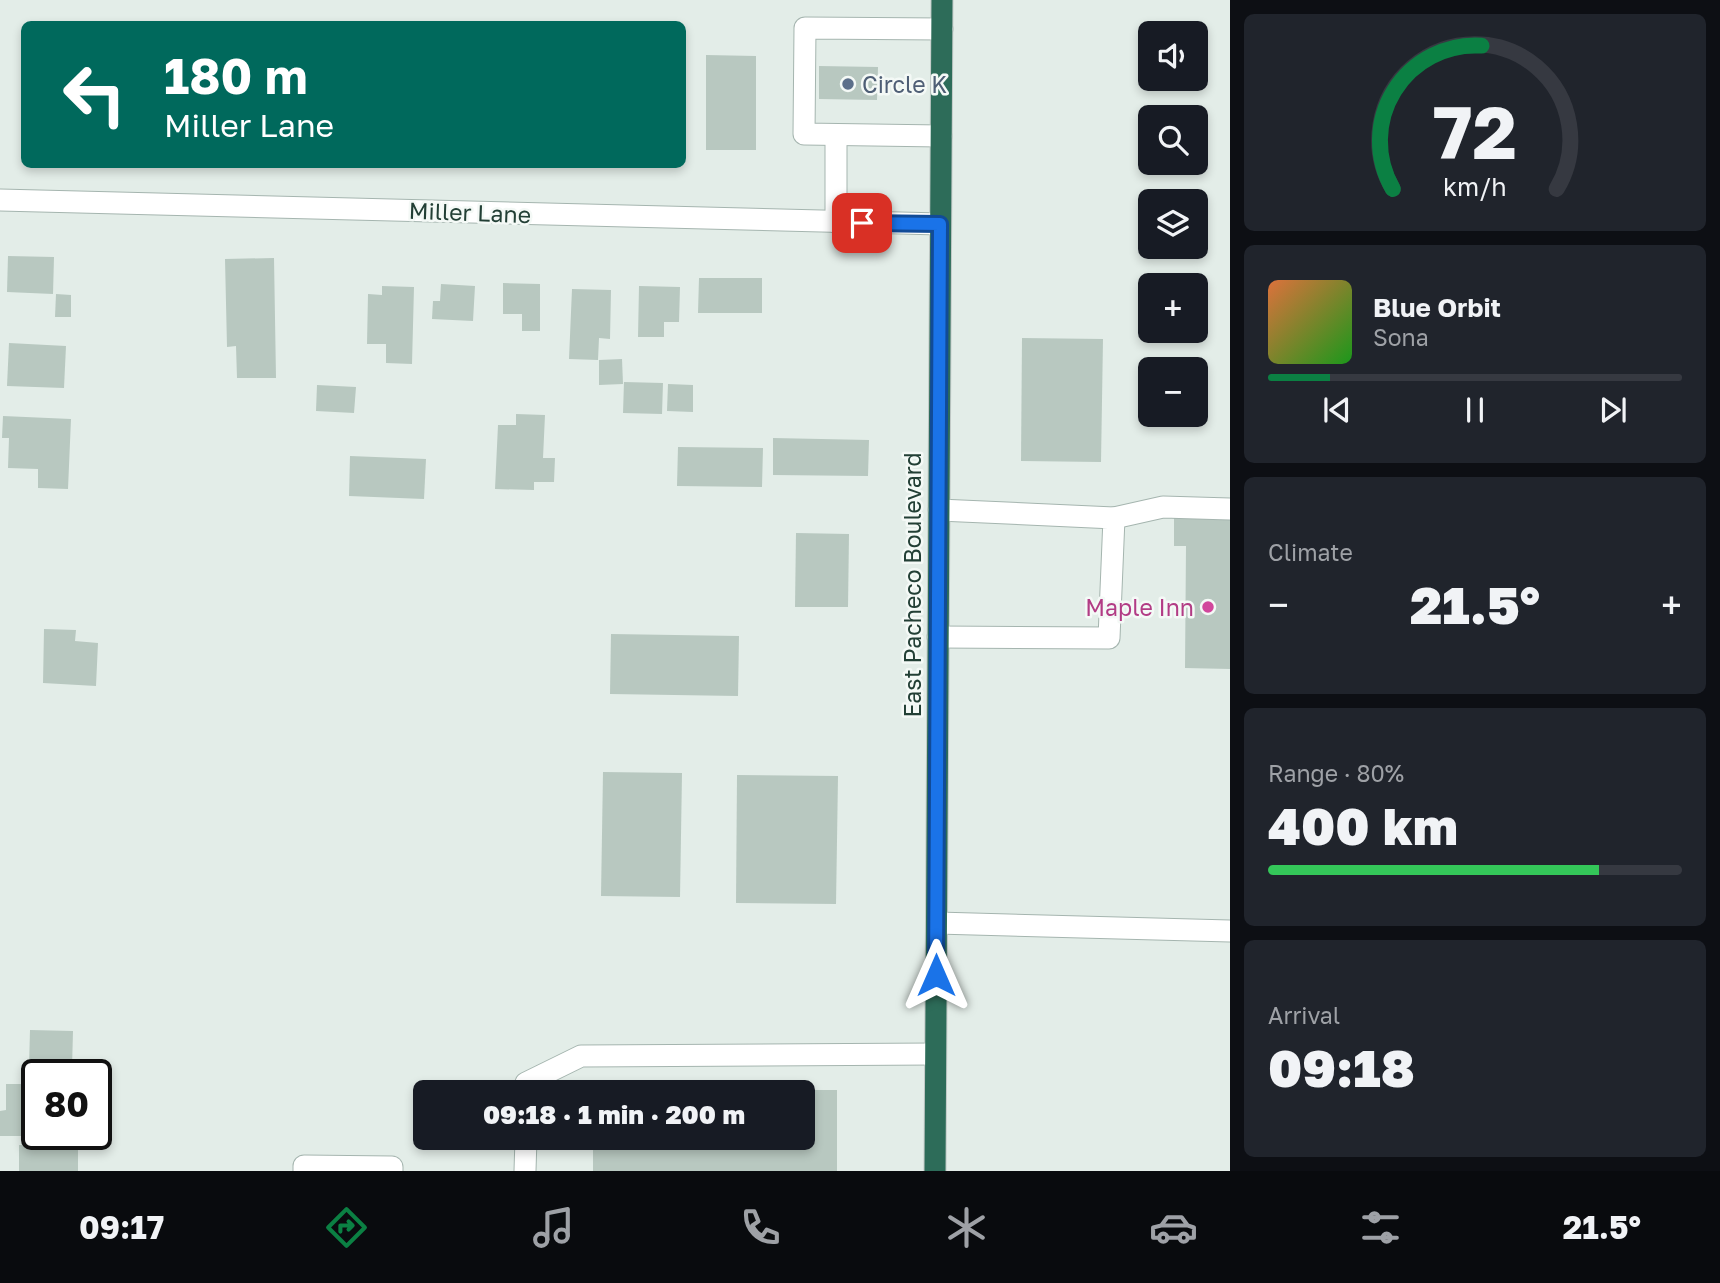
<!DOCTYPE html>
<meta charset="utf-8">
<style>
:root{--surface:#171b24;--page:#20242c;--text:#f1f3f6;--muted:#9ea1a6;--line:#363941;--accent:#0b8043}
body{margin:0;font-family:"Golos Text",sans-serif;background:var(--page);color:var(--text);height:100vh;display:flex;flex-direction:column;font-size:26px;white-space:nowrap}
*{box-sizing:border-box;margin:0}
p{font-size:23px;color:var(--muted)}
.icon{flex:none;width:38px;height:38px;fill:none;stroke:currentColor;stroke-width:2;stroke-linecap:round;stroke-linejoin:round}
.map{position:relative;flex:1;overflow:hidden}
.panel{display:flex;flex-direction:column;gap:14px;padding:14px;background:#0d0f14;width:490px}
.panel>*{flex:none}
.top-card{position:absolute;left:21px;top:21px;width:665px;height:147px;border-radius:10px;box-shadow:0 4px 10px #0003;background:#00695c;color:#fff;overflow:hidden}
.tools{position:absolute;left:1138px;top:21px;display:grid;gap:14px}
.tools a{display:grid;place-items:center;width:70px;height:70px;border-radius:10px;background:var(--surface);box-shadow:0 4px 10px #0003;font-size:35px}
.speed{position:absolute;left:21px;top:1059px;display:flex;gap:14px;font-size:35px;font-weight:700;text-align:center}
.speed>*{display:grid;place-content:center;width:91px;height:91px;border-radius:50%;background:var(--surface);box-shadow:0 4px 10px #0003;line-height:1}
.speed .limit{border:4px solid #111;border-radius:10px;background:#fff;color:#111}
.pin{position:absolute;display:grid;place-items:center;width:60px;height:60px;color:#fff;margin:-30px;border-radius:14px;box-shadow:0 4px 10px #0006}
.me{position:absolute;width:77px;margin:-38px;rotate:0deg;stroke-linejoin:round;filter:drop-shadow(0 0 5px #0008)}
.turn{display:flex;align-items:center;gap:24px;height:147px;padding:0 28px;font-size:32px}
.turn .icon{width:91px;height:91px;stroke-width:2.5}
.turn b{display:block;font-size:49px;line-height:60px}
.big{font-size:52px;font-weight:800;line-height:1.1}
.panel .card{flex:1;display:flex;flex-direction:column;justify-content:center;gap:10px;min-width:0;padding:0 24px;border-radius:10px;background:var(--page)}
.panel .dial{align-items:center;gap:0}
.dial svg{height:182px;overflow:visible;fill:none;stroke:var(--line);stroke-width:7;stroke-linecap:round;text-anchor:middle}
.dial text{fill:var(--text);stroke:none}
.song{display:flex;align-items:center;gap:21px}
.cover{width:84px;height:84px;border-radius:10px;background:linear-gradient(135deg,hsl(20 70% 55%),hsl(120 70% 35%))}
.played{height:7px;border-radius:4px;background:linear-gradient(90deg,var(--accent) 15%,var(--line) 15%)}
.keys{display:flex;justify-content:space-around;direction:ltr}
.heat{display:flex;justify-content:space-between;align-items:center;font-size:38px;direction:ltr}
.charge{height:10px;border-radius:5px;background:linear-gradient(90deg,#34c759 80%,var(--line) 0)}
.trip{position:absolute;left:413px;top:1080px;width:402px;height:70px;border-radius:10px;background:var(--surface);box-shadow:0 4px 10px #0003;font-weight:800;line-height:70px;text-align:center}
.dock{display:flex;height:112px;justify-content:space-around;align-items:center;background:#090b0e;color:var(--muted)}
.dock .icon{width:49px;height:49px}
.dock .current{color:var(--accent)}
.dock b{font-size:32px;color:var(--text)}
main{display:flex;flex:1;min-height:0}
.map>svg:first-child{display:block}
.building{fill:#b8c8c0}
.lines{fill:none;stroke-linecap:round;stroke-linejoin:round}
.minor-casing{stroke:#a5b5af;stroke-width:23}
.highway-casing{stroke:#c1c9c6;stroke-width:23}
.minor{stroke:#fff;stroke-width:21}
.highway{stroke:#2d6c59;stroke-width:21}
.route-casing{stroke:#114b97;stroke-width:18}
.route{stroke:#1a73e8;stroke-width:12}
.service-dot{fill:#5c6f8a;stroke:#f4f9f6;stroke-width:2.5}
.hotel-dot{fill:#d1479c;stroke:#f4f9f6;stroke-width:2.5}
.labels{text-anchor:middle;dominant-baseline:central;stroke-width:5;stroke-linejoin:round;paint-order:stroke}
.service-label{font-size:23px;fill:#4e5e75;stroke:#f4f9f6;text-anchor:start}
.street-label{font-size:23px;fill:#223f35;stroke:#f4f9f6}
.hotel-label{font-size:23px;fill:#b23c85;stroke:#f4f9f6;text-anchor:end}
</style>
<main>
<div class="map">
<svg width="1230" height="1171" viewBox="0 0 1230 1171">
<rect width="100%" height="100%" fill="#e3ede8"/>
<g class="building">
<polygon points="706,55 756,56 756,150 706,150"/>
<polygon points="819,66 878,67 877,100 819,99"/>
<polygon points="8,256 54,257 53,294 7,292"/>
<polygon points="274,258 276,378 237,378 236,346 227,347 225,259"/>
<polygon points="699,278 762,278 762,313 698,313"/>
<polygon points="503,283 540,284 540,331 522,331 522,314 503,314"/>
<polygon points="441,284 475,286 473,321 432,319 433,301 440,301"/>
<polygon points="382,286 414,287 412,364 386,363 386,344 367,344 368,294 382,295"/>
<polygon points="639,286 680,287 679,322 664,322 664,337 638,337"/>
<polygon points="572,289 611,290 610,339 599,338 598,360 569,359"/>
<polygon points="56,294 71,295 71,317 55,317"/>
<polygon points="1022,338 1103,339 1101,462 1021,461"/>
<polygon points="9,343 66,346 64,388 7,386"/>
<polygon points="622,359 623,384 599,385 599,360"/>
<polygon points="624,382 663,383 662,414 623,413"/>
<polygon points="668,384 693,385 693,412 667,411"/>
<polygon points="317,385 356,387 354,413 316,411"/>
<polygon points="516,414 545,415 543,458 555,458 554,482 534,482 534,490 495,489 498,425 516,425"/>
<polygon points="3,416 71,419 68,489 38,488 38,469 8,468 9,438 2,438"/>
<polygon points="773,438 869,440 868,476 773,475"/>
<polygon points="678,447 763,448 762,487 677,486"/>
<polygon points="350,456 426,459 424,499 349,496"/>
<polygon points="1174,513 1230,513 1230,669 1185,668 1186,546 1174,546"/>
<polygon points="796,533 849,534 848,607 795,607"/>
<polygon points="44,629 76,630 75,641 98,643 96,686 43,683"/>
<polygon points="611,634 739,636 738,696 610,694"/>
<polygon points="603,772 682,773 680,897 601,896"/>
<polygon points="737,775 838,776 836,904 736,903"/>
<polygon points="30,1030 73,1031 72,1068 29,1067"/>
<polygon points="6,1084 37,1084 37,1136 0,1136 0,1111 6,1110"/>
<polygon points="803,1090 837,1090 837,1171 593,1171 593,1138 803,1138"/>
<rect x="19" y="1145" width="59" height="26"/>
</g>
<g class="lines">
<defs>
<g id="minor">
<polyline points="941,136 804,134 805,28 942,29"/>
<polyline points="0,200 940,224"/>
<polyline points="836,222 836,135"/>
<polyline points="1114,518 1163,507 1230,509"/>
<polyline points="938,637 1109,638 1114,518 939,510"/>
<polyline points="937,923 1230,931"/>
<polyline points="526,1092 526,1083 581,1056 935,1054"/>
<polyline points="304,1171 304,1166 392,1167 392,1171"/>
<polyline points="525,1171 526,1138"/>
</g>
<polyline id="highway" points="935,1171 942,0"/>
</defs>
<use href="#minor" class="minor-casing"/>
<use href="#highway" class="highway-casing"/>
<use href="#minor" class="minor"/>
<use href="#highway" class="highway"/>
</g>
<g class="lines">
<defs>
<polyline id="route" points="862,223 940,224 936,975"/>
</defs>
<use href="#route" class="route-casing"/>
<use href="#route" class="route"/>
</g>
<circle class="service-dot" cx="848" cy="84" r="7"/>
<circle class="hotel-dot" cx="1208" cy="607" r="7"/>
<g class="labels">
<g class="service-label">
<text x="862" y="84">Circle K</text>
</g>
<g class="street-label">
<text transform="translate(470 212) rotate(2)">Miller Lane</text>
<text transform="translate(912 585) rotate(-90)">East Pacheco Boulevard</text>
</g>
<g class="hotel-label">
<text x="1194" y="607">Maple Inn</text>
</g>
</g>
</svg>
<div class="tools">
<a><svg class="icon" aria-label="sound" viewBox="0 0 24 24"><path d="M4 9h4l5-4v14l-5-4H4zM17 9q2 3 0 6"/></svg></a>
<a><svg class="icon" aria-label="search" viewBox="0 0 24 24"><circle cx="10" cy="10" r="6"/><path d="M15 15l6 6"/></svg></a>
<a><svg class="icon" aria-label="layers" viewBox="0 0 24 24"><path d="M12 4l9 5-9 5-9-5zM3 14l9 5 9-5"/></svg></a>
<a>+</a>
<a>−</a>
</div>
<div class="speed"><div class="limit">80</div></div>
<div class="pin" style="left:862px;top:223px;background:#d93025"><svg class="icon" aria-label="arrive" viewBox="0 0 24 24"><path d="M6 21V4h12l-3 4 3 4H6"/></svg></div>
<svg class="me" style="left:936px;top:975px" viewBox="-20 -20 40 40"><path d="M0-17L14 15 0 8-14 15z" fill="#1a73e8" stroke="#fff" stroke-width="4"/></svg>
<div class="trip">09:18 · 1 min · 200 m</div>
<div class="top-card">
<div class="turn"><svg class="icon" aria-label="left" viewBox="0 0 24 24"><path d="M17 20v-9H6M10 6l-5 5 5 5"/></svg><div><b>180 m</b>Miller Lane</div></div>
</div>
</div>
<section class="panel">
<div class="card dial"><svg viewBox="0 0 100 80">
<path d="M14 69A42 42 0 1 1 86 69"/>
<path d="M14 69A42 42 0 0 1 53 6" stroke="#0b8043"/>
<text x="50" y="56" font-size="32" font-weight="700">72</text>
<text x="50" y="72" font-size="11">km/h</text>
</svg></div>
<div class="card">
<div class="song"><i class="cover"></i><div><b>Blue Orbit</b><p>Sona</p></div></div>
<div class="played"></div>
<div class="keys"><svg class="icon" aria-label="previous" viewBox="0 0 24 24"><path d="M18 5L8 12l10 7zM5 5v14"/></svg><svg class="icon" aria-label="pause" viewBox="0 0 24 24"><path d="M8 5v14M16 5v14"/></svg><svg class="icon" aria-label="next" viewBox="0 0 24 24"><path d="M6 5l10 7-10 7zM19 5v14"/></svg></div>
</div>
<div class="card"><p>Climate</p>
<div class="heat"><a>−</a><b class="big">21.5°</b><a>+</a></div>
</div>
<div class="card"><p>Range · 80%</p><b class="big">400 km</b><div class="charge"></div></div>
<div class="card"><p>Arrival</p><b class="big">09:18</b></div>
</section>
</main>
<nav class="dock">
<b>09:17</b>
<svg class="icon current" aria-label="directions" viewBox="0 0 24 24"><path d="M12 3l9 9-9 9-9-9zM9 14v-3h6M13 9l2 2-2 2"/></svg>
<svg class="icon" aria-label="music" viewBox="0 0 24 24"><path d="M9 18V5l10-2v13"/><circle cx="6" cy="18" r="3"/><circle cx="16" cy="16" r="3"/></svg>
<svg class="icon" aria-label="phone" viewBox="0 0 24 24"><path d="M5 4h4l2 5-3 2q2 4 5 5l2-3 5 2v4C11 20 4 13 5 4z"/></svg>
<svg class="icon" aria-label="climate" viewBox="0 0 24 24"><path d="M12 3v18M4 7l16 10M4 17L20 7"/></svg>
<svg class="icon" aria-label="car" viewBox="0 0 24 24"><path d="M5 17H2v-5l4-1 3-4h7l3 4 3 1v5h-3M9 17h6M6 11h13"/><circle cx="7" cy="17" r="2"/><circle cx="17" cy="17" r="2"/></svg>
<svg class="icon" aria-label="filters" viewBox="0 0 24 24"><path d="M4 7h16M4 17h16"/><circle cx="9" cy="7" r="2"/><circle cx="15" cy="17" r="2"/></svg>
<b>21.5°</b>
</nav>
